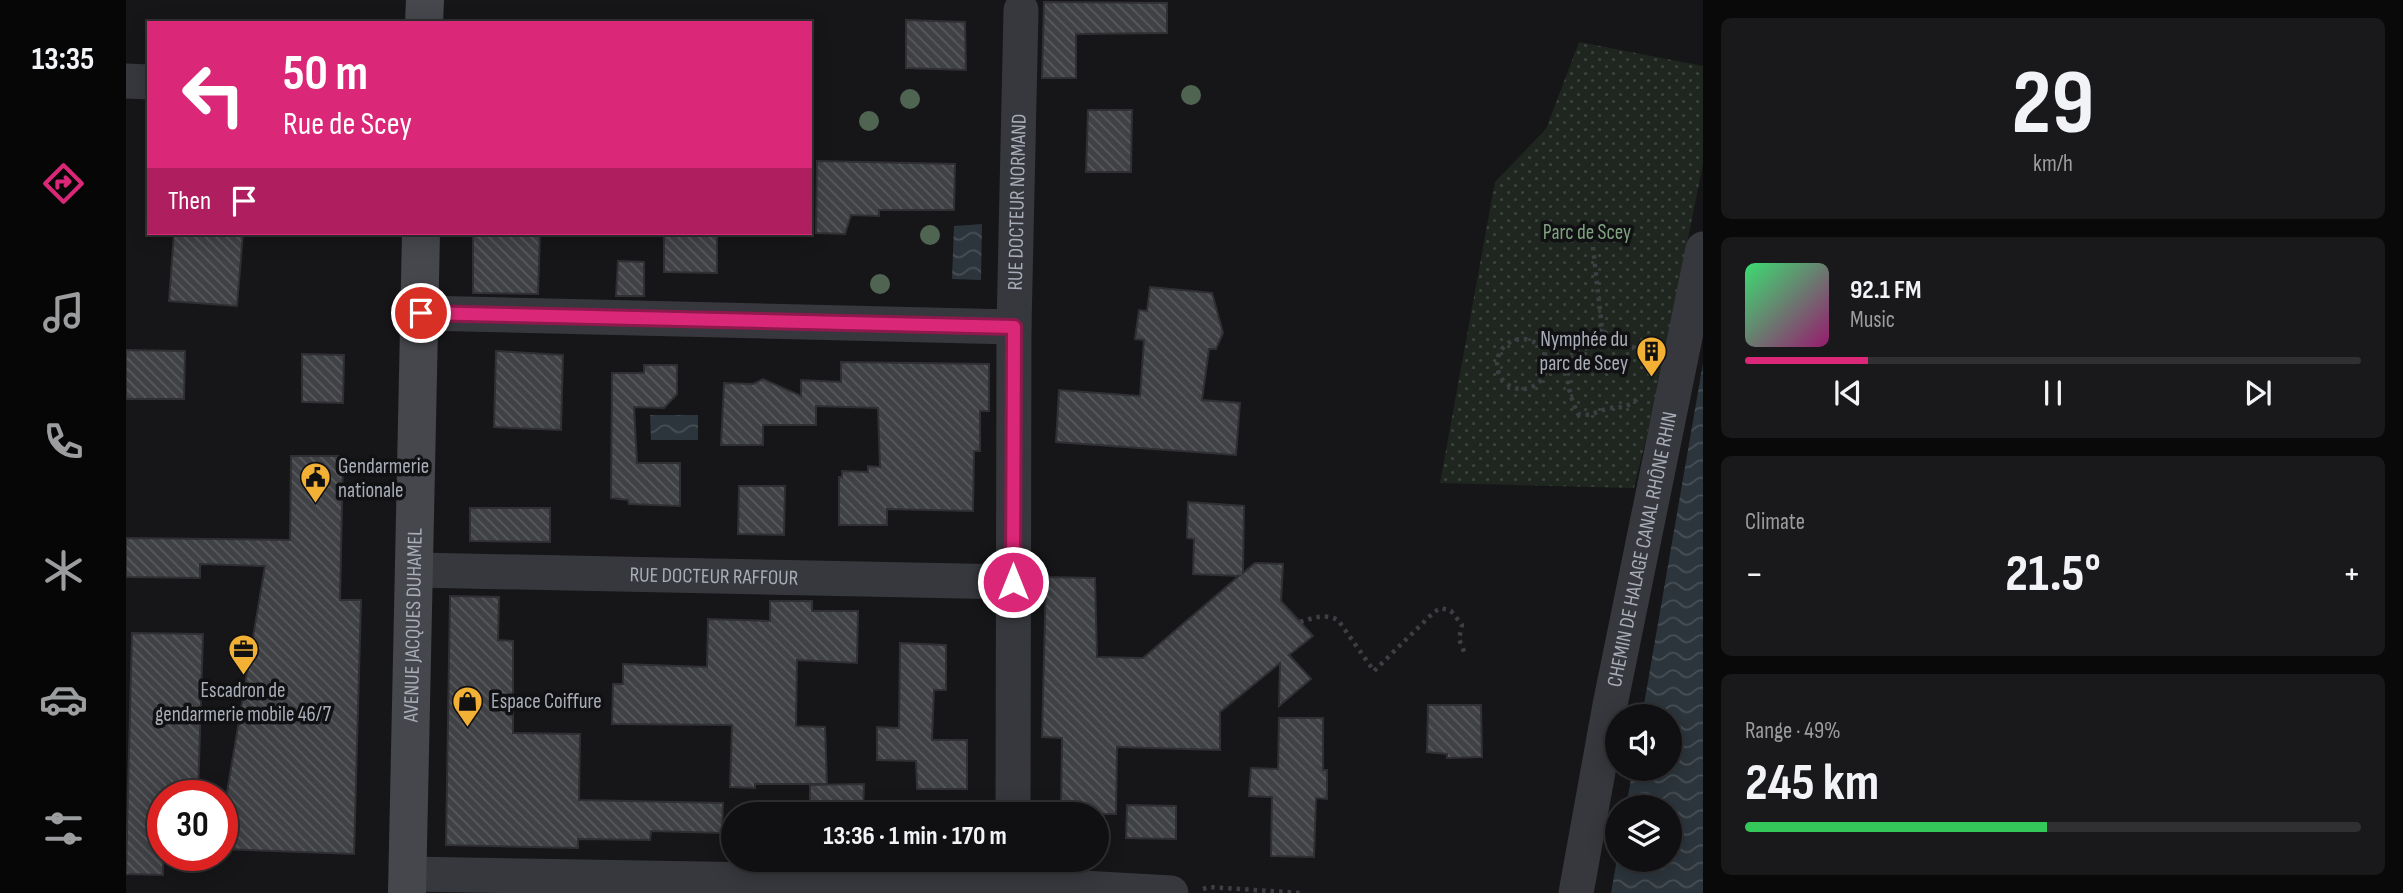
<!DOCTYPE html>
<meta charset="utf-8">
<style>
:root{--surface:#101012;--page:#19191b;--text:#f1f3f6;--muted:#9c9d9f;--line:#303032;--accent:#db2777}
body{margin:0;font-family:"Sofia Sans Condensed",sans-serif;background:var(--page);color:var(--text);height:100vh;display:flex;flex-direction:column;font-size:26px;white-space:nowrap}
*{box-sizing:border-box;margin:0}
p{font-size:23px;color:var(--muted)}
.icon{flex:none;width:38px;height:38px;fill:none;stroke:currentColor;stroke-width:2;stroke-linecap:round;stroke-linejoin:round}
.map{position:relative;flex:1;overflow:hidden}
.details{display:flex;flex-direction:column;gap:18px;padding:18px;background:#09090a;width:700px}
.details>*{flex:none}
.top-card{position:absolute;left:21px;top:21px;width:665px;height:214px;border-radius:0px;box-shadow:0 4px 18px #0003,0 0 0 2px var(--line);background:#db2777;color:#fff;overflow:hidden}
.controls{position:absolute;left:1479px;top:704px;display:grid;gap:14px}
.controls a{display:grid;place-items:center;width:77px;height:77px;border-radius:50%;background:var(--surface);box-shadow:0 4px 18px #0003,0 0 0 2px var(--line);font-size:35px}
.speed{position:absolute;left:21px;top:780px;display:flex;gap:14px;font-size:35px;font-weight:700;text-align:center}
.speed>*{display:grid;place-content:center;width:91px;height:91px;border-radius:50%;background:var(--surface);box-shadow:0 4px 18px #0003,0 0 0 2px var(--line);line-height:1}
.speed .limit{border:10px solid #d22;background:#fff;color:#111}
.pin{position:absolute;display:grid;place-items:center;width:60px;height:60px;color:#fff;margin:-30px;border:4px solid #fff;border-radius:50%;box-shadow:0 2px 7px #0007}
.me{position:absolute;width:77px;margin:-38px;rotate:0deg;stroke-linejoin:round;filter:drop-shadow(0 0 5px #0008)}
.turn{display:flex;align-items:center;gap:24px;height:147px;padding:0 21px;font-size:32px}
.turn .icon{width:91px;height:91px;stroke-width:2.5}
.turn b{display:block;font-size:49px;line-height:60px}
.then{display:flex;align-items:center;height:66px;padding:0 21px;background:#0003;gap:14px;font-size:26px}
.big{font-size:52px;font-weight:700;line-height:1.1}
.details .widget{flex:1;display:flex;flex-direction:column;justify-content:center;gap:10px;min-width:0;padding:0 24px;border-radius:10px;background:var(--page)}
.details .dial{align-items:center;gap:0}
.dial b{font-size:91px;line-height:1}
.song{display:flex;align-items:center;gap:21px}
.cover{width:84px;height:84px;border-radius:10px;background:linear-gradient(135deg,hsl(140 70% 55%),hsl(320 70% 35%))}
.played{height:7px;border-radius:4px;background:linear-gradient(90deg,var(--accent) 20%,var(--line) 20%)}
.keys{display:flex;justify-content:space-around;direction:ltr}
.heat{display:flex;justify-content:space-between;align-items:center;font-size:38px;direction:ltr}
.charge{height:10px;border-radius:5px;background:linear-gradient(90deg,#34c759 49%,var(--line) 0)}
.trip{position:absolute;left:595px;top:802px;width:388px;height:70px;border-radius:35px;background:var(--surface);box-shadow:0 4px 18px #0003,0 0 0 2px var(--line);font-weight:700;line-height:70px;text-align:center}
main{display:flex;flex:1;min-height:0}
.dock{display:flex;flex-direction:column;width:126px;justify-content:space-around;align-items:center;background:#060607;color:var(--muted)}
.dock .icon{width:49px;height:49px}
.dock .on{color:var(--accent)}
.dock b{font-size:32px;color:var(--text)}
.map>svg:first-child{display:block}
.green{fill:url(#green-dots)}
.water{fill:url(#water-waves)}
.building{fill:url(#building-back-hatch);stroke:#303034;stroke-width:2}
.lines{fill:none;stroke-linecap:round;stroke-linejoin:round}
.path{stroke:#3d3f44;stroke-width:4.5;stroke-dasharray:3.5 5;stroke-linecap:butt}
.minor{stroke:#37383d;stroke-width:35}
.secondary{stroke:#45474d;stroke-width:38}
.tree{fill:#506452}
.route-casing{stroke:#8e194d;stroke-width:18}
.route{stroke:#db2777;stroke-width:12}
.labels{text-anchor:middle;dominant-baseline:central;stroke-width:7;stroke-linejoin:round;paint-order:stroke}
.street-label{font-size:21px;fill:#a8adb8;stroke:#111113}
.park-label{font-size:21px;fill:#7fa381;stroke:#111113}
.poi-label{font-size:21px;fill:#a8adb8;stroke:#111113;text-anchor:start}
</style>
<main>
<nav class="dock">
<b>13:35</b>
<svg class="icon on" aria-label="directions" viewBox="0 0 24 24"><path d="M12 3l9 9-9 9-9-9zM9 14v-3h6M13 9l2 2-2 2"/></svg>
<svg class="icon" aria-label="music" viewBox="0 0 24 24"><path d="M9 18V5l10-2v13"/><circle cx="6" cy="18" r="3"/><circle cx="16" cy="16" r="3"/></svg>
<svg class="icon" aria-label="phone" viewBox="0 0 24 24"><path d="M5 4h4l2 5-3 2q2 4 5 5l2-3 5 2v4C11 20 4 13 5 4z"/></svg>
<svg class="icon" aria-label="climate" viewBox="0 0 24 24"><path d="M12 3v18M4 7l16 10M4 17L20 7"/></svg>
<svg class="icon" aria-label="car" viewBox="0 0 24 24"><path d="M5 17H2v-5l4-1 3-4h7l3 4 3 1v5h-3M9 17h6M6 11h13"/><circle cx="7" cy="17" r="2"/><circle cx="17" cy="17" r="2"/></svg>
<svg class="icon" aria-label="filters" viewBox="0 0 24 24"><path d="M4 7h16M4 17h16"/><circle cx="9" cy="7" r="2"/><circle cx="15" cy="17" r="2"/></svg>
</nav>
<div class="map">
<svg width="1577" height="893" viewBox="0 0 1577 893">
<defs>
<pattern id="green-dots" width="8" height="8" patternUnits="userSpaceOnUse" patternTransform="scale(1.75)"><rect width="8" height="8" fill="#1e261f"/><path d="M2 2h.1M6 6h.1" fill="none" stroke="#3c433d" stroke-width="1.8" stroke-linecap="round"/></pattern>
<pattern id="water-waves" width="16" height="10" patternUnits="userSpaceOnUse" patternTransform="scale(1.75)"><rect width="16" height="10" fill="#2c353c"/><path d="M0 5q4-4 8 0t8 0" fill="none" stroke="#485056"/></pattern>
<pattern id="building-back-hatch" width="6" height="6" patternUnits="userSpaceOnUse" patternTransform="scale(1.75)"><rect width="6" height="6" fill="#404145"/><path d="M-1 5l2 2M0 0l6 6M5-1l2 2" fill="none" stroke="#595a5e"/></pattern>
</defs>
<rect width="100%" height="100%" fill="#161618"/>
<polygon class="green" points="1453,42 1577,66 1577,164 1531,393 1508,488 1314,483 1369,182 1420,129"/>
<g class="water">
<polygon points="856,224 855,280 826,279 828,226"/>
<polygon points="1577,363 1577,893 1485,893 1491,859 1544,859 1544,807 1500,807 1507,768 1544,768 1544,716 1516,716"/>
<polygon points="524,415 572,415 572,440 525,440"/>
</g>
<g class="building">
<polygon points="918,2 1041,3 1041,33 950,34 950,78 916,78"/>
<polygon points="780,20 839,22 840,70 780,68"/>
<polygon points="962,110 1006,110 1005,172 960,172"/>
<polygon points="691,161 829,164 828,210 753,210 753,216 725,215 719,234 690,233"/>
<polygon points="48,233 117,233 111,306 43,301"/>
<polygon points="347,233 414,233 412,294 347,293"/>
<polygon points="538,233 591,233 591,273 538,272"/>
<polygon points="492,261 518,262 518,296 490,296"/>
<polygon points="1024,287 1086,293 1097,333 1090,349 1083,349 1076,400 1114,403 1110,455 930,442 933,390 1014,396 1018,340 1009,339 1013,310 1021,311"/>
<polygon points="0,350 59,351 58,399 0,399"/>
<polygon points="370,351 437,355 435,430 368,427"/>
<polygon points="176,354 218,355 217,403 176,402"/>
<polygon points="715,362 863,364 863,411 854,411 854,451 848,451 847,511 761,509 761,525 713,525 713,477 716,477 716,471 742,472 742,466 754,467 752,408 690,406 690,425 637,425 637,445 595,445 598,383 627,384 637,379 675,396 675,380 715,382"/>
<polygon points="518,365 551,365 551,394 538,408 508,407 511,463 554,463 554,506 503,504 502,500 485,498 486,373 518,373"/>
<polygon points="165,456 217,456 214,600 235,600 228,854 96,849 96,822 139,566 74,564 74,578 0,577 0,538 164,540"/>
<polygon points="613,486 659,486 658,535 612,534"/>
<polygon points="1062,502 1118,506 1117,573 1129,563 1157,564 1155,601 1187,636 1163,655 1185,679 1153,706 1154,663 1094,712 1094,750 991,747 990,814 935,814 936,738 916,737 920,577 969,578 971,657 1017,658 1113,576 1067,574 1068,539 1061,538"/>
<polygon points="344,508 424,508 424,542 344,541"/>
<polygon points="324,596 373,597 372,640 387,641 387,733 454,734 453,800 597,803 596,833 525,831 524,840 452,839 452,848 320,845"/>
<polygon points="644,601 686,601 686,611 732,611 731,663 671,660 670,726 699,727 701,784 629,784 629,788 604,787 606,725 486,724 487,684 497,684 497,664 581,667 582,619 644,621"/>
<polygon points="6,633 77,634 72,796 37,796 37,875 0,874"/>
<polygon points="774,643 820,645 820,690 808,690 806,740 841,740 841,789 791,789 790,761 751,760 751,727 773,728"/>
<polygon points="1302,705 1355,705 1356,757 1321,758 1321,754 1301,752"/>
<polygon points="1153,718 1197,718 1197,770 1201,770 1201,799 1190,798 1188,857 1145,856 1146,797 1123,796 1125,768 1152,769"/>
<polygon points="738,784 737,814 684,814 684,785"/>
<polygon points="1001,805 1050,806 1050,839 1000,838"/>
</g>
<g class="lines">
<g class="path">
<polyline points="1465,230 1476,329 1488,342 1507,347 1519,361"/>
<path d="M1476 329 1469 346C1431 352 1440 389 1452 414 1465 416 1468 413 1480 409 1494 405 1497 411 1511 399"/>
<circle cx="1396" cy="364" r="25"/>
<polyline points="1421,367 1442,369"/>
<path d="M1174 622C1188 618 1198 613 1212 620L1248 671 1308 612 1315 608 1325 611 1336 625 1333 639 1339 654"/>
<polyline points="1077,889 1083,887 1175,893"/>
</g>
<g class="minor">
<polyline points="0,81 23,82"/>
<polyline points="295,313 888,327"/>
<path id="s1" d="M290 570 887 582"/>
<path id="s2" d="M887 814 888 327 895 10"/>
<polyline points="282,874 887,884 1045,893"/>
<path id="s3" d="M1450 893 1484 705 1577 249"/>
</g>
<g class="secondary">
<polyline points="298,23 299,0"/>
<path id="s4" d="M281 893 295 233"/>
</g>
</g>
<g class="tree">
<circle cx="1065" cy="95" r="10"/>
<circle cx="784" cy="99" r="10"/>
<circle cx="743" cy="121" r="10"/>
<circle cx="804" cy="235" r="10"/>
<circle cx="754" cy="284" r="10"/>
</g>
<g class="lines">
<defs>
<polyline id="route" points="295,313 888,327 887,582"/>
</defs>
<use href="#route" class="route-casing"/>
<use href="#route" class="route"/>
</g>
<defs>
<symbol id="building-pin" viewBox="-11 -11 22 30"><path d="M0 17L-7.5 6A9.5 9.5 0 1 1 7.5 6Z" fill="#f2b134" stroke="#111113"/><path d="M-4-6H4V6H1V3H-1V6H-4ZM-2.5-4.3h1.7v1.8h-1.7ZM.8-4.3h1.7v1.8H.8ZM-2.5-1h1.7V.8h-1.7ZM.8-1h1.7V.8H.8Z" fill="#111"/></symbol>
<symbol id="civic-pin" viewBox="-11 -11 22 30"><path d="M0 17L-7.5 6A9.5 9.5 0 1 1 7.5 6Z" fill="#f2b134" stroke="#111113"/><path d="M-.6-6.5H3V-4.5H.6V-3L4-1V1h2V6H-6V1h2V-1L-.6-3ZM-1.2 2.5V6h2.4V2.5Z" fill="#111"/></symbol>
<symbol id="office-pin" viewBox="-11 -11 22 30"><path d="M0 17L-7.5 6A9.5 9.5 0 1 1 7.5 6Z" fill="#f2b134" stroke="#111113"/><path d="M-6-3h4V-5.5h4V-3h4V5H-6ZM-1-4.5V-3h2v-1.5ZM-6 0V1H6V0Z" fill="#111"/></symbol>
<symbol id="shop-pin" viewBox="-11 -11 22 30"><path d="M0 17L-7.5 6A9.5 9.5 0 1 1 7.5 6Z" fill="#f2b134" stroke="#111113"/><path d="M-5-2.5h2.3a2.7 3.5 0 0 1 5.4 0H5L5.5 6h-11ZM-1.5-2.5h3a1.5 2.3 0 0 0-3 0Z" fill="#111"/></symbol>
</defs>
<g fill-rule="evenodd">
<use href="#building-pin" x="1508" y="334" width="35" height="47"/>
<use href="#civic-pin" x="172" y="460" width="35" height="47"/>
<use href="#office-pin" x="100" y="632" width="35" height="47"/>
<use href="#shop-pin" x="324" y="684" width="35" height="47"/>
</g>
<g class="labels">
<g class="street-label">
<text stroke="none"><textPath href="#s2" startOffset="612">RUE DOCTEUR NORMAND</textPath></text>
<text stroke="none"><textPath href="#s3" startOffset="350">CHEMIN DE HALAGE CANAL RHÔNE RHIN</textPath></text>
<text stroke="none"><textPath href="#s1" startOffset="298">RUE DOCTEUR RAFFOUR</textPath></text>
<text stroke="none"><textPath href="#s4" startOffset="268">AVENUE JACQUES DUHAMEL</textPath></text>
</g>
<g class="park-label">
<text x="1461" y="232">Parc de Scey</text>
</g>
<g class="poi-label">
<text x="1502" y="339" text-anchor="end">Nymphée du<tspan x="1502" dy="24">parc de Scey</tspan></text>
<text x="212" y="466">Gendarmerie<tspan x="212" dy="24">nationale</tspan></text>
<text x="117" y="690" text-anchor="middle">Escadron de<tspan x="117" dy="24">gendarmerie mobile 46/7</tspan></text>
<text x="365" y="701">Espace Coiffure</text>
</g>
</g>
</svg>
<div class="controls">
<a><svg class="icon" aria-label="sound" viewBox="0 0 24 24"><path d="M4 9h4l5-4v14l-5-4H4zM17 9q2 3 0 6"/></svg></a>
<a><svg class="icon" aria-label="layers" viewBox="0 0 24 24"><path d="M12 4l9 5-9 5-9-5zM3 14l9 5 9-5"/></svg></a>
</div>
<div class="speed"><div class="limit">30</div></div>
<div class="pin" style="left:295px;top:313px;background:#d93025"><svg class="icon" aria-label="arrive" viewBox="0 0 24 24"><path d="M6 21V4h12l-3 4 3 4H6"/></svg></div>
<svg class="me" style="left:887px;top:582px" viewBox="-20 -20 40 40"><circle r="17" fill="#db2777" stroke="#fff" stroke-width="3"/><path d="M0-11L8 9 0 5-8 9z" fill="#fff"/></svg>
<div class="trip">13:36 · 1 min · 170 m</div>
<div class="top-card">
<div class="turn"><svg class="icon" aria-label="left" viewBox="0 0 24 24"><path d="M17 20v-9H6M10 6l-5 5 5 5"/></svg><div><b>50 m</b>Rue de Scey</div></div>
<div class="then">Then<svg class="icon" aria-label="arrive" viewBox="0 0 24 24"><path d="M6 21V4h12l-3 4 3 4H6"/></svg></div>
</div>
</div>
<section class="details">
<div class="widget dial"><b>29</b><p>km/h</p></div>
<div class="widget">
<div class="song"><i class="cover"></i><div><b>92.1 FM</b><p>Music</p></div></div>
<div class="played"></div>
<div class="keys"><svg class="icon" aria-label="previous" viewBox="0 0 24 24"><path d="M18 5L8 12l10 7zM5 5v14"/></svg><svg class="icon" aria-label="pause" viewBox="0 0 24 24"><path d="M8 5v14M16 5v14"/></svg><svg class="icon" aria-label="next" viewBox="0 0 24 24"><path d="M6 5l10 7-10 7zM19 5v14"/></svg></div>
</div>
<div class="widget"><p>Climate</p>
<div class="heat"><a>−</a><b class="big">21.5°</b><a>+</a></div>
</div>
<div class="widget"><p>Range · 49%</p><b class="big">245 km</b><div class="charge"></div></div>
</section>
</main>
